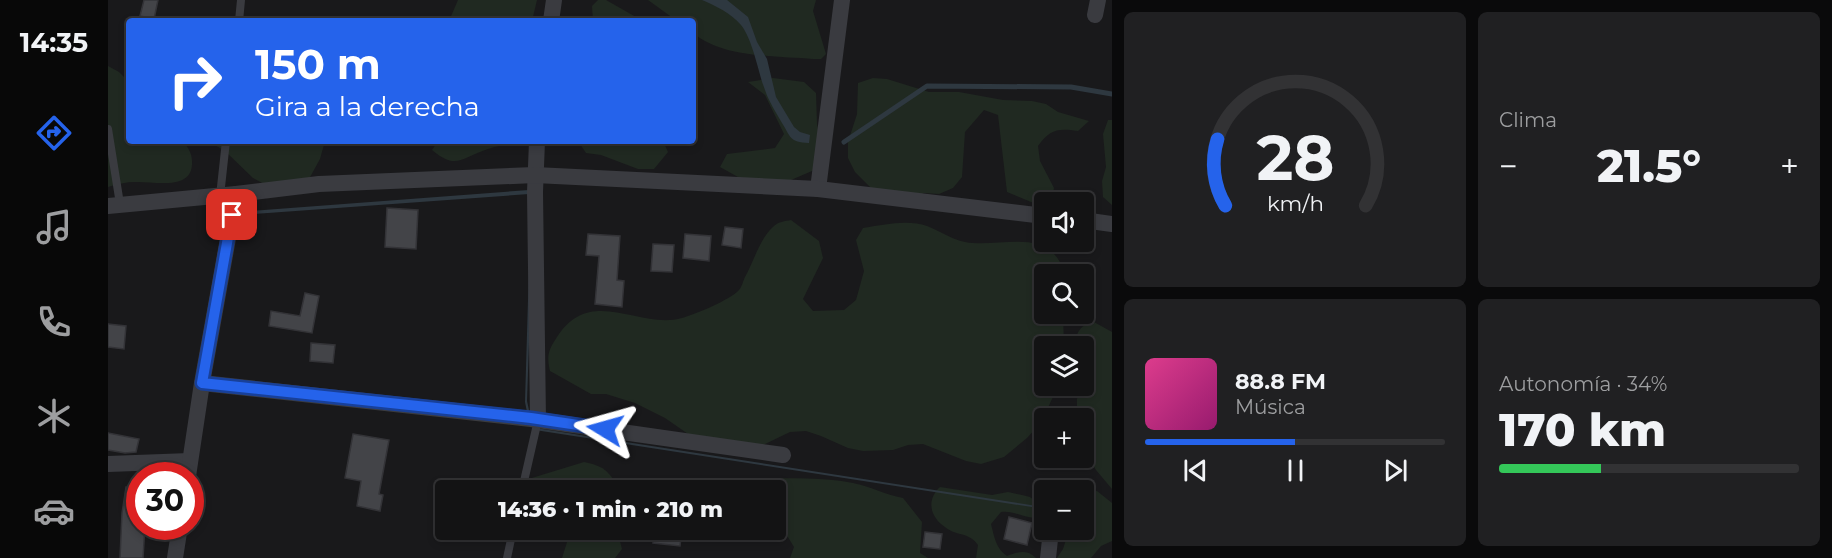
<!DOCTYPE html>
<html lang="es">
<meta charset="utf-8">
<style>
:root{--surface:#131314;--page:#202022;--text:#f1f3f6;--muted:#9d9ea0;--line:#323234;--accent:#2563eb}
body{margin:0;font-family:Montserrat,sans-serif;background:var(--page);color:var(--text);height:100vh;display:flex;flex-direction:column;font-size:22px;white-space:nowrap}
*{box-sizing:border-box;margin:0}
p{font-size:20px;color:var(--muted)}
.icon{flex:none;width:33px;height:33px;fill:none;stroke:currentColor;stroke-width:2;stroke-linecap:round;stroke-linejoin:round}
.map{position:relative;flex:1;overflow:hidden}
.sheet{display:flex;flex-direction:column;gap:12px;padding:12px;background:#0a0a0b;width:720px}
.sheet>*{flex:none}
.guide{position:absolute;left:18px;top:18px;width:570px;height:126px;border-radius:6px;box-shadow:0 3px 9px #0003,0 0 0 2px var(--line);background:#2563eb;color:#fff;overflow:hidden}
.buttons{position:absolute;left:926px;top:192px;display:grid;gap:12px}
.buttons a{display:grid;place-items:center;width:60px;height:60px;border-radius:6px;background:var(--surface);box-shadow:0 3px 9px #0003,0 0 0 2px var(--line);font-size:30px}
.speed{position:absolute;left:18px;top:462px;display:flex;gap:12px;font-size:30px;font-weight:700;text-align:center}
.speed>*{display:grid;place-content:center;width:78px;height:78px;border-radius:50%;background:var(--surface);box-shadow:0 3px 9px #0003,0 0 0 2px var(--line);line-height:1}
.speed .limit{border:9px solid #d22;background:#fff;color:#111}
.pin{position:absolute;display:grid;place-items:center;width:51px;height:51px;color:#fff;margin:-26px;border-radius:12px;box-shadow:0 3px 9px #0006}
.me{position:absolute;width:66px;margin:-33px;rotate:278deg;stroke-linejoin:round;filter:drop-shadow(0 0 4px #0008)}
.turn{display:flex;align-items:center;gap:21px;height:126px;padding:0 30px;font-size:27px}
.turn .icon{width:78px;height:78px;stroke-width:2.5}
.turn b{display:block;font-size:42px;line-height:51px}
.big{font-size:45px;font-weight:800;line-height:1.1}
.sheet .card{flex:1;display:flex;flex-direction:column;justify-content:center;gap:9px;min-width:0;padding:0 21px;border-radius:9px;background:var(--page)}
.sheet .dial{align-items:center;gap:0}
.dial svg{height:156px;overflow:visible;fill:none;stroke:var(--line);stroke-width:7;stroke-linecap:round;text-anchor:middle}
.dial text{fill:var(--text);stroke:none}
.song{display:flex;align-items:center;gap:18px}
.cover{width:72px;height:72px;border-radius:9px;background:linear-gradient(135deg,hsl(330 70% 55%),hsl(320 70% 35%))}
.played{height:6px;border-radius:3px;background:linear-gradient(90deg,var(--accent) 50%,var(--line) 50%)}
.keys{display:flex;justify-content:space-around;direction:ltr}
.heat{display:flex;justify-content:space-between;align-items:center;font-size:33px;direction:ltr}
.charge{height:9px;border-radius:4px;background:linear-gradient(90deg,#34c759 34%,var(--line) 0)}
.sheet .tiles{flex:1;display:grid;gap:12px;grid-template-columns:repeat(2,1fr)}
.trip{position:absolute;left:327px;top:480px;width:351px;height:60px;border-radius:6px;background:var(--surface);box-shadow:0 3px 9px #0003,0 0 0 2px var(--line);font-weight:800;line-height:60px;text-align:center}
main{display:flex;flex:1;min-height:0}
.tab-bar{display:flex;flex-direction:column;width:108px;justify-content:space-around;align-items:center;background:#080808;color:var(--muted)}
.tab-bar .icon{width:42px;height:42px}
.tab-bar .current{color:var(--accent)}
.tab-bar b{font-size:27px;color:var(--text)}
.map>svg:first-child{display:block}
.green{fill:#202921}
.water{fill:#2e3840}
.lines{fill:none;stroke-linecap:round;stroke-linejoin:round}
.stream{stroke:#2e3840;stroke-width:5}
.building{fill:#434448;stroke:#333337;stroke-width:1.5}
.service{stroke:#3a3b40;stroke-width:8}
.minor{stroke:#3a3b40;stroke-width:16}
.route-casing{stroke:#184099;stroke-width:15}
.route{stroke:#2563eb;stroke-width:10}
</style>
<main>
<nav class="tab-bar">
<b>14:35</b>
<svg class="icon current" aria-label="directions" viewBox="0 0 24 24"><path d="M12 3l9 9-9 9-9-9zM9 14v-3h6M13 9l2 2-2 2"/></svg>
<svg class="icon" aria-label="music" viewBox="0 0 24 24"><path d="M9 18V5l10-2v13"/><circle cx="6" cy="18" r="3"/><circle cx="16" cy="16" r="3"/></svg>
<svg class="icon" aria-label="phone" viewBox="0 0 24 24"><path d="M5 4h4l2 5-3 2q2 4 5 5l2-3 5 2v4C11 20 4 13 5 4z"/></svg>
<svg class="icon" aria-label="climate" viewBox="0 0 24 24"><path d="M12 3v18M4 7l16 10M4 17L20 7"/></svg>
<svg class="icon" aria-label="car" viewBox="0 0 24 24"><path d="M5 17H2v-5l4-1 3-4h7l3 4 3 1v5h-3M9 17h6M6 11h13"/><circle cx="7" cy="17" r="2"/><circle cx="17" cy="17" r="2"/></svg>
</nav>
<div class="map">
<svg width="1004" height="558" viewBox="0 0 1004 558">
<rect width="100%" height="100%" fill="#19191b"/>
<g class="green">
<polygon points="350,0 429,0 424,21 341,21"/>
<polygon points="490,0 498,0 535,21 485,21 484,6"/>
<path d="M540 0H708L705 11 718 54 713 59H705C668 56 615 58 585 33V21H569Z"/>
<path d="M0 66 11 72 21 82V141H74C79 145 84 153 84 161 86 192 45 181 27 182 18 182 9 184 0 187Z"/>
<polygon points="665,78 696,82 708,93 709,124 715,154 711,168 683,180 639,182 612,167 619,154 667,148 676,134 657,95 640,82"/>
<path d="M765 78 779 79 821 92H851L895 100 924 101 938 104 950 112 981 121 970 131C950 128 942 129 930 146L932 161 946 188 943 202 928 204 899 192 890 115 876 110 857 132 854 177 845 188 831 194 816 193 801 199 770 195 747 172 740 158V142L749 114 750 83Z"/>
<polygon points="1000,120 1004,120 1004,205 995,197 994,181 998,167 995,134"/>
<polygon points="100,141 217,141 212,159 201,179 158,185 145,178 117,151"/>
<path d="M330 141H407C399 145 389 146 380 149 354 157 349 171 324 150Z"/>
<polygon points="470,141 555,141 560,152 546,169 530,169 493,155 478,153"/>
<path d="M683 220 711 241 715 258 695 299 705 311 736 310 748 300 756 271 748 240 755 228C774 225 800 219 819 226 832 231 843 239 857 242 892 249 942 224 957 274H936V314H955L956 346H936V386H950L938 412 930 426 919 438 896 457 873 464 858 461 815 444 800 445 785 450 755 451 740 448 713 436 698 431 682 432 655 445 583 436 557 418 527 403 498 394H483L442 371C438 354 441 349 451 334 485 286 532 330 574 318 588 314 622 300 631 290 634 287 635 281 637 277 646 261 652 238 666 226 670 222 677 221 683 220Z"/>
<path d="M986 322 1004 332V489L988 470 975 449V418H969V399L972 386H975V346H968C966 334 974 323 986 322Z"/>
<path d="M476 462C495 466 500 470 510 487L509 490H402L414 481Z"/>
<path d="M650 478C682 479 713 477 745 483 762 486 777 495 795 498L814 522 812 553 820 558H682L686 547 678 534 668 527V490H623L621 487 635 480Z"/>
<path d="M832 487 884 495 900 492 914 495 922 497 927 501 934 512 931 518C917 519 906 510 893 512L883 524C886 536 888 549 899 556 910 552 919 549 928 558H868L870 545C860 531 849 537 837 527 822 517 818 500 832 487Z"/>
<polygon points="989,491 1004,503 1004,541 993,546 983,558 949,558 955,549 961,530 975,530 975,493"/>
<polygon points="453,530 509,530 514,549 507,558 454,558 460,539"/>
</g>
<g class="water">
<path d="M594 0H619L640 17 649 42 659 59 668 97 686 127 692 132 702 135 701 143C681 142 683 137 674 123 668 112 661 102 657 90 650 72 645 40 633 25 623 13 608 6 594 0Z"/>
<polygon points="421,190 426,197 419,401 424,424 428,428 929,506 930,508 427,430 421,422 417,402 423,198 421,194 131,215 131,212"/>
</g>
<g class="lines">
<polyline class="stream" points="736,142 819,86 963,87 1004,94"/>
</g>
<g class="building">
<polygon points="36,0 50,0 46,19 32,16"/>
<polygon points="279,208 310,210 308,249 277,247"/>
<polygon points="617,227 635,229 633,248 614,245"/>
<polygon points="480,234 512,236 509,280 516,281 514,307 487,304 491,256 478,255"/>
<polygon points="577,234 603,236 601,261 575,258"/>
<polygon points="545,244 566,245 564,272 543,271"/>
<polygon points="197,293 211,296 204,333 161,326 163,311 192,316"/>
<polygon points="0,324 18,326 16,349 0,347"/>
<polygon points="203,343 227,345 225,363 202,361"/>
<polygon points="0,433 31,439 28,452 17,453 0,450"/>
<polygon points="245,434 281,440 271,494 275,495 272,511 249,506 253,481 237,478"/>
<polygon points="18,487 32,489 32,526 37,526 35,558 12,558 14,513"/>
<polygon points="901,517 924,523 919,545 896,539"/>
<polygon points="546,530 574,530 572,546 545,543"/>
<polygon points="817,532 834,534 832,549 815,547"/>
</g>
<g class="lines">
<g class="service">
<polyline points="131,21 133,0"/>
<polyline points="0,129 12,204"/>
<polyline points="112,196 118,141"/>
<polyline points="414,490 430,420"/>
<polyline points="399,558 405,530"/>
</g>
<g class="minor">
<polyline points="987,15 990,0"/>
<polyline points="443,21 446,0"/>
<polyline points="429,141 427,192 430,420"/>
<polyline points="710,189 734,0"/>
<polyline points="0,206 128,194 211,184 427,175 710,189 936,216"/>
<polyline points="975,220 1004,224"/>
<polyline points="94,383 423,419 675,455"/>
<polyline points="0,464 82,461"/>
<polyline points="80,476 94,383 128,194"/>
<polyline points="67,558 72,526"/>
<polyline points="940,558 943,530"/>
</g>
</g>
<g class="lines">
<defs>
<polyline id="route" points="124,215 94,383 423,418 497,429"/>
</defs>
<use href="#route" class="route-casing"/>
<use href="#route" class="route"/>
</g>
</svg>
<div class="buttons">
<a><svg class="icon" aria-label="sound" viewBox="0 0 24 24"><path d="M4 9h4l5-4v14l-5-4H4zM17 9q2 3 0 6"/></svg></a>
<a><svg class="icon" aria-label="search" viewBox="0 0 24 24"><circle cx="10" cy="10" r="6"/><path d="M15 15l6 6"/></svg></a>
<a><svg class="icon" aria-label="layers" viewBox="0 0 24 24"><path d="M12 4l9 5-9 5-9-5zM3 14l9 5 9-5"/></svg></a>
<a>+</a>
<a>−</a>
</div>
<div class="speed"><div class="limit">30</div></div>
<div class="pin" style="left:124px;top:215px;background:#d93025"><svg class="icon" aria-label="arrive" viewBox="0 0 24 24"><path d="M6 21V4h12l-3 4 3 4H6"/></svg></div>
<svg class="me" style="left:497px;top:429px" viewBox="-20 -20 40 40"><path d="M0-17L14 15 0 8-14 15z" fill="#2563eb" stroke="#fff" stroke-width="4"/></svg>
<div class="trip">14:36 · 1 min · 210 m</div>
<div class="guide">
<div class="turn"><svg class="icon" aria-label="right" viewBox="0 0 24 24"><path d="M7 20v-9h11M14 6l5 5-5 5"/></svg><div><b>150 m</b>Gira a la derecha</div></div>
</div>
</div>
<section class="sheet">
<div class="tiles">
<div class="card dial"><svg viewBox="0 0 100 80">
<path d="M14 69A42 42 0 1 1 86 69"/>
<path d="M14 69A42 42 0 0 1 10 35" stroke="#2563eb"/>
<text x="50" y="56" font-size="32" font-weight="700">28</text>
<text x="50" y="72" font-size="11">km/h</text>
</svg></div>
<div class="card"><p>Clima</p>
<div class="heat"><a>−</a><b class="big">21.5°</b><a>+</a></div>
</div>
<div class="card">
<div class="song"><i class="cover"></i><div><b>88.8 FM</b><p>Música</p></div></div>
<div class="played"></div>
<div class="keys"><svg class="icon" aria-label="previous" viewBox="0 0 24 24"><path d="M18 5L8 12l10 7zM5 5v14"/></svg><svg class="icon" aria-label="pause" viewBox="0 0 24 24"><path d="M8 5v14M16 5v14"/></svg><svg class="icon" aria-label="next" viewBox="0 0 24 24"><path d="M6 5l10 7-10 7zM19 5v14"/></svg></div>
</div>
<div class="card"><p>Autonomía · 34%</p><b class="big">170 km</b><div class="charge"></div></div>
</div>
</section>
</main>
